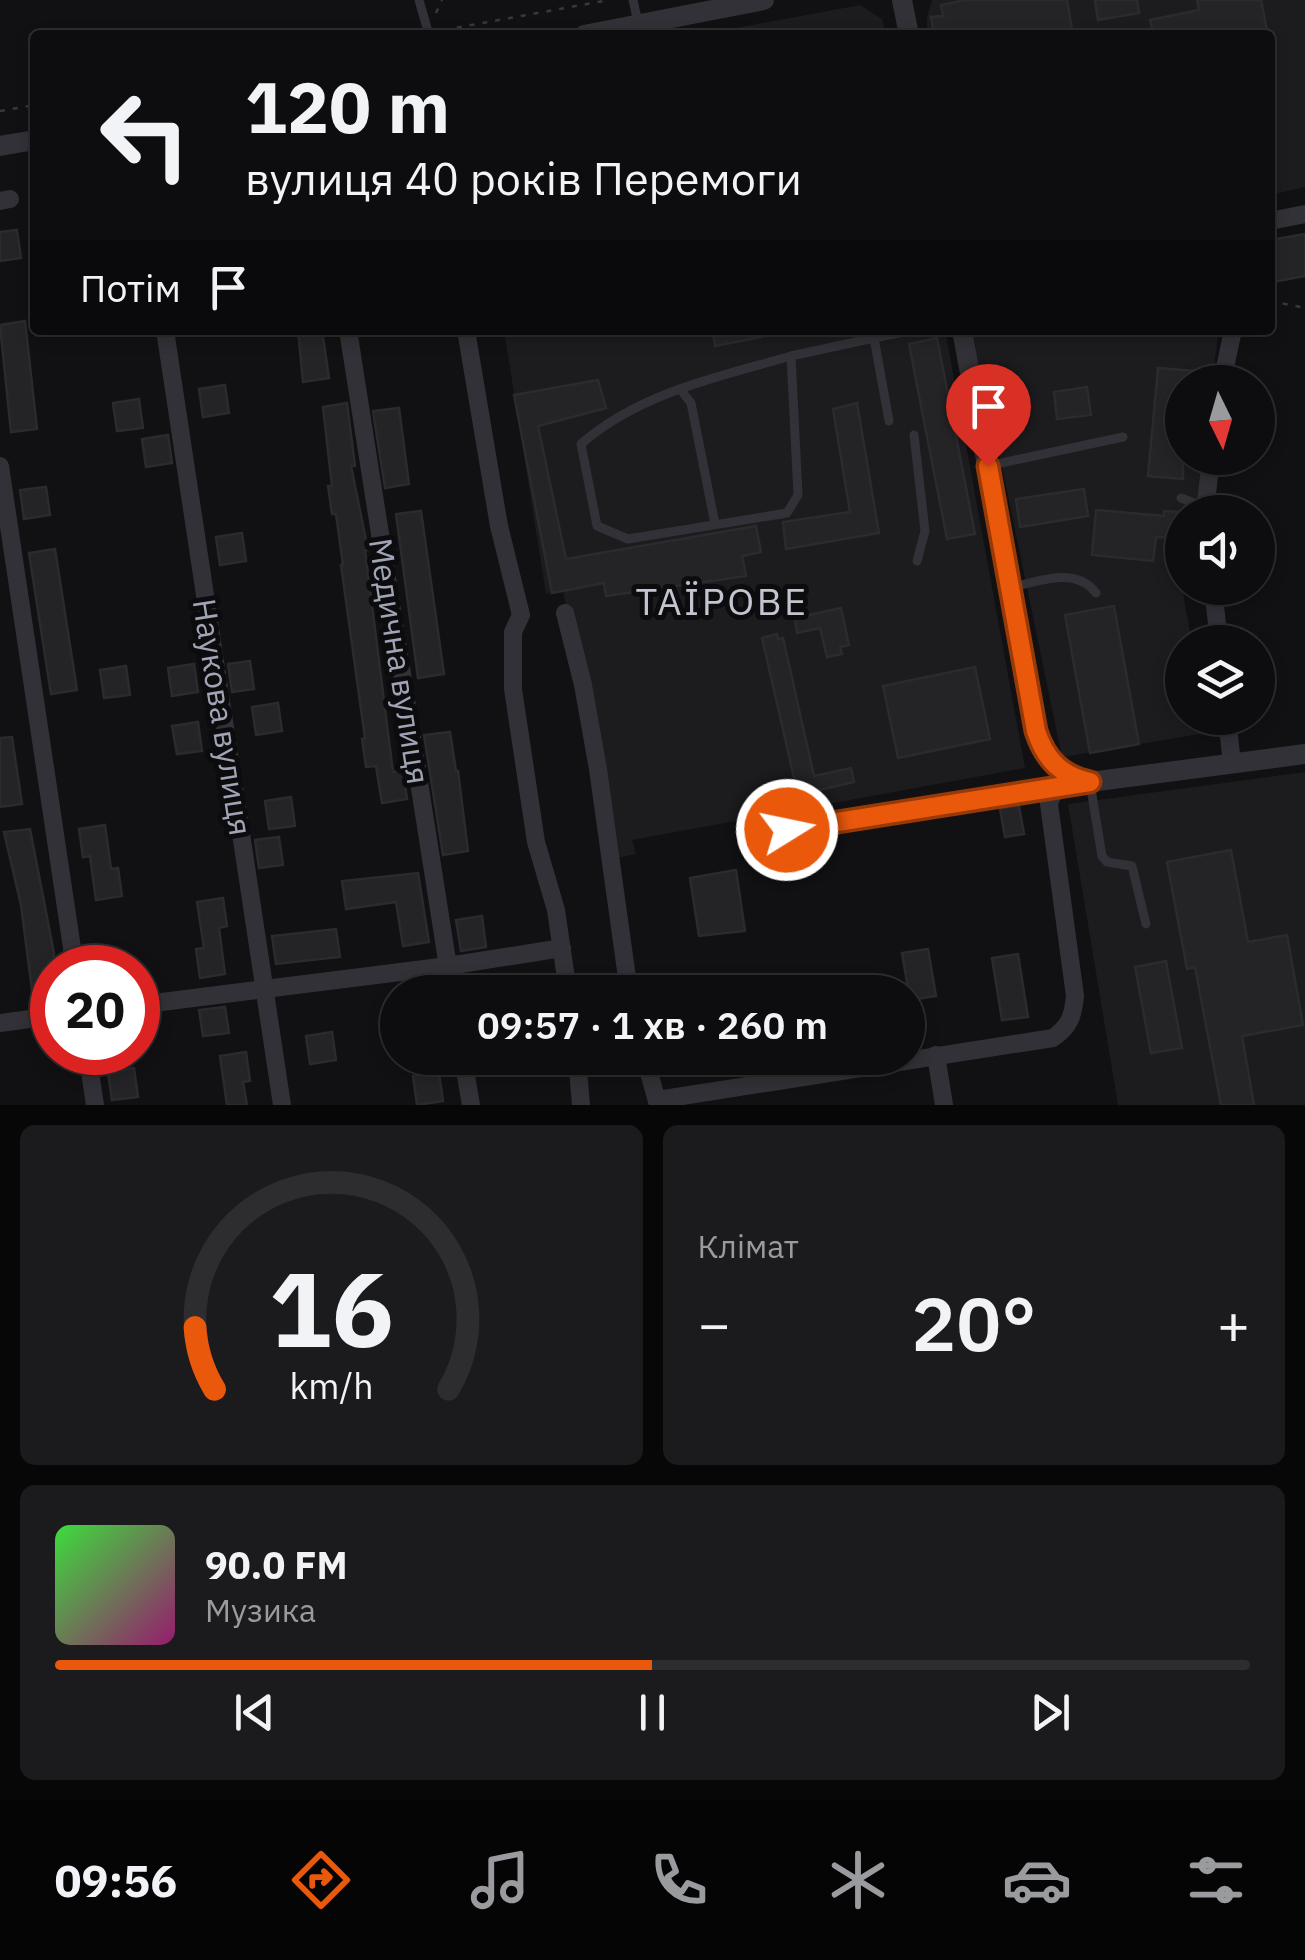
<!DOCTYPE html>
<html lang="uk">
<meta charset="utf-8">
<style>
:root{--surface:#0d0c0e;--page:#1b1a1c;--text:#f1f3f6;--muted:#9a9b9e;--line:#2d2c2e;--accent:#ea580c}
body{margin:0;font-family:"IBM Plex Sans",sans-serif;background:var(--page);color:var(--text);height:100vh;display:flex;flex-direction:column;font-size:38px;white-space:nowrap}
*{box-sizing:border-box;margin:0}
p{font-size:32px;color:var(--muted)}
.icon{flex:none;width:55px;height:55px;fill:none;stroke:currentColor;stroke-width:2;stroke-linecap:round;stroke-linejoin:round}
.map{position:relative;height:1105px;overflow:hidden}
.side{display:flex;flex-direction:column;gap:20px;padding:20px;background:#070708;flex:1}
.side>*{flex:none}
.top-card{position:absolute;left:30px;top:30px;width:1245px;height:305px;border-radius:10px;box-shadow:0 5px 15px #0003,0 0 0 2px var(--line);background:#0d0c0e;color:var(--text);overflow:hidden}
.needle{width:65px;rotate:175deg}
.tools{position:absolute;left:1165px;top:365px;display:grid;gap:20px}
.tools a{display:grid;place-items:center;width:110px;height:110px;border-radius:50%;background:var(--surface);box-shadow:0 5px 15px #0003,0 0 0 2px var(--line);font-size:50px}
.speed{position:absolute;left:30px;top:945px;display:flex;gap:20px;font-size:50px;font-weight:700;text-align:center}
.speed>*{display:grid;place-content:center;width:130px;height:130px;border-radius:50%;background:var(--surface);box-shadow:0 5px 15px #0003,0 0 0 2px var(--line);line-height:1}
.speed .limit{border:15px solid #d22;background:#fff;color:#111}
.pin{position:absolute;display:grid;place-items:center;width:85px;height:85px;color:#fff;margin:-102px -42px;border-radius:50% 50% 50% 0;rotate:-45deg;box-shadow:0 0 10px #0007}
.pin .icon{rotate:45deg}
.me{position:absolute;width:110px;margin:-55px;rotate:80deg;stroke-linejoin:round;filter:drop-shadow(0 0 8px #0008)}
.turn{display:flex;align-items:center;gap:35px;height:210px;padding:0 50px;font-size:45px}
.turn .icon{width:130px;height:130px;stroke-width:2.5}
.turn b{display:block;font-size:70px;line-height:85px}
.then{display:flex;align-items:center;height:95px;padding:0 50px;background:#0003;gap:20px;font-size:38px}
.big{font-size:75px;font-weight:600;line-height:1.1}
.side .widget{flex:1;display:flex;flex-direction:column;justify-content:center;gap:15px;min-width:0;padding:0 35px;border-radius:15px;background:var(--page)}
.side .dial{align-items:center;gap:0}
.dial svg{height:260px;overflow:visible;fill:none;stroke:var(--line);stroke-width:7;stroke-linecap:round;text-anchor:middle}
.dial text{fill:var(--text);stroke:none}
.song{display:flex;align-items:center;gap:30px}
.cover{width:120px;height:120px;border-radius:15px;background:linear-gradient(135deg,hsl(120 70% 55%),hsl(320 70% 35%))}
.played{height:10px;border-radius:5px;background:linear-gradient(90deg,var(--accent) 50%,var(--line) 50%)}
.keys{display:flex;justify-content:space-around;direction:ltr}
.heat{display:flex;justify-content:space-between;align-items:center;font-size:55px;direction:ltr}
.side .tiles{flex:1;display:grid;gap:20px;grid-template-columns:1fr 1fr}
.widget:last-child{grid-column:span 2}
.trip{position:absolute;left:380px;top:975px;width:545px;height:100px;border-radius:50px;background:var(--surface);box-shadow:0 5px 15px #0003,0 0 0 2px var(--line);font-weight:600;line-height:100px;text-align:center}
.dock{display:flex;height:160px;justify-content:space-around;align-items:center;background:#050506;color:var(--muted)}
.dock .icon{width:70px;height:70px}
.dock .active{color:var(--accent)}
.dock b{font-size:45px;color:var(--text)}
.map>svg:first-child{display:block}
.built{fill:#1c1c1f}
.building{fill:#242326;stroke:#2b2a2e;stroke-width:2.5}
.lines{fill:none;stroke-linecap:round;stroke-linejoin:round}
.path{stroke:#37383e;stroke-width:2.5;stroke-dasharray:5 8;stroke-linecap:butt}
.service{stroke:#313137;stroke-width:9}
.minor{stroke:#313137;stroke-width:18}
.tertiary{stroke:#313137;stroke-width:20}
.route-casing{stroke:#983908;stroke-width:25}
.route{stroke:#ea580c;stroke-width:18}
.labels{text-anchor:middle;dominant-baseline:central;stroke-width:10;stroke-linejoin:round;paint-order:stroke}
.street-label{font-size:32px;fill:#a0a4b4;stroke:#0c0b0d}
.quarter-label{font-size:38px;letter-spacing:2.5px;fill:#c2c4d0;stroke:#0c0b0d}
</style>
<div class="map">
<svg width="1305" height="1105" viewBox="0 0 1305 1105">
<rect width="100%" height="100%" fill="#111012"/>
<g class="built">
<polygon points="932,0 1305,0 1305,187 1270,195 1270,35 927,35 927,18"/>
<polygon points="860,5 882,19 886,35 698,35"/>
<polygon points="504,330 945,330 1025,768 632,840 636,854 617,858 563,591 546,594"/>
<polygon points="973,330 1219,330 1212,382 1182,382 1182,458 1202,458 1197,512 1182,512 1182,588 1192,642 1182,642 1182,718 1204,718 1206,733 1062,757 995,433 987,419"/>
<polygon points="1305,772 1305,1105 1118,1105 1068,804"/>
</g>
<g class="building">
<polygon points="965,0 1067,0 1073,35 934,35 931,17 943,16 941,5"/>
<polygon points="1098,0 1137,0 1139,13 1098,20 1095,1"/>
<polygon points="1197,0 1261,0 1268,35 1204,35 1203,30 1179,35 1154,35 1150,20 1199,10"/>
<polygon points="17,230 21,258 0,261 0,232"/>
<polygon points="1305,234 1305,276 1273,282 1270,240"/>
<polygon points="25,321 37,429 11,432 0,325"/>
<polygon points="298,330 322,330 329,378 303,382"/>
<polygon points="713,330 761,330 762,337 715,346"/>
<polygon points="937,338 975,534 947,539 909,344"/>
<polygon points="1158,368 1208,372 1208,382 1182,382 1183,479 1148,476"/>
<polygon points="598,380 606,408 538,426 566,559 756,526 761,552 742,556 746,576 606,596 604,583 552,593 514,395"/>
<polygon points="225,385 229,413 203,417 199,389"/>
<polygon points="1087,387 1091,415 1057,419 1054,392"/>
<polygon points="139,399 143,428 117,431 113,403"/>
<polygon points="347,403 355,466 351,466 368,550 365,550 393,772 403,771 407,799 382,803 376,766 366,767 362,739 365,738 341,565 343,565 336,514 332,514 328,486 332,486 323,407"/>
<polygon points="857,403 879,533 786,549 783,522 850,512 833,409"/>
<polygon points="399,408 409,484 385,488 373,411"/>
<polygon points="168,435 172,463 146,467 142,439"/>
<polygon points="46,487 50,515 24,519 20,490"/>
<polygon points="1084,489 1088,516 1020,527 1016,499"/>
<polygon points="1096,510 1164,516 1164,511 1180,512 1180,538 1156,537 1153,561 1092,555"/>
<polygon points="421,511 444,674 418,678 396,514"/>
<polygon points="242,533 246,561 220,565 216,537"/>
<polygon points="55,549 77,690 51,694 29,553"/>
<polygon points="1114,606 1139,744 1090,753 1065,615"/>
<polygon points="841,608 849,645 840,647 842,654 827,657 820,628 797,633 795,618"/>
<polygon points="777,634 778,639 783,638 814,776 851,768 854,782 798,795 762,638"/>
<polygon points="250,661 254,689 232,692 228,664"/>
<polygon points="194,664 198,692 172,696 168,668"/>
<polygon points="126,666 130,695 104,698 100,670"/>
<polygon points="975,667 990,739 898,758 883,686"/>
<polygon points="278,703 282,731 256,735 252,707"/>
<polygon points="198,722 202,751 177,754 172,726"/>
<polygon points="450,732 456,771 458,771 468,851 443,855 424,735"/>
<polygon points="12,737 22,804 0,807 0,738"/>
<polygon points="291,797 295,826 269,829 265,801"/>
<polygon points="1019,806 1024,834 1005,837 1000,809"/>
<polygon points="105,825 111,869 118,868 122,896 96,900 90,856 83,857 79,829"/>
<polygon points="30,829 54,953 52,1002 34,1005 21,905 4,832"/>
<polygon points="279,837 283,865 259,868 255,840"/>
<polygon points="1231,850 1248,942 1287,935 1303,1025 1242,1036 1254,1105 1221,1105 1195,967 1187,969 1167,862"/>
<polygon points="736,870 745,931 699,936 690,878"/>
<polygon points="418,873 429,942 403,946 396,902 346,909 342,881"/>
<polygon points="223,898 227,926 219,928 225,974 200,978 196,949 204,948 197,902"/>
<polygon points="482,916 486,947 461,951 456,920"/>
<polygon points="336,929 340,957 276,964 272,936"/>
<polygon points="928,949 936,996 910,1000 902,953"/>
<polygon points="1018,954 1028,1017 1002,1020 992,958"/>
<polygon points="1166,961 1182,1048 1151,1053 1135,967"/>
<polygon points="225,1007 229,1033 203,1036 199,1010"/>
<polygon points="332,1032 336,1060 310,1064 306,1036"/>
<polygon points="246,1052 250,1081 243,1082 247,1105 227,1105 220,1056"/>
<polygon points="134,1068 138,1097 112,1100 108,1072"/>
<polygon points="439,1073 443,1101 417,1105 413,1076"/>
</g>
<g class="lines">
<g class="path">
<polyline points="436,13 442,0"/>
<polyline points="444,30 609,0"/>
<polyline points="0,111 35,105"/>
<polyline points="1270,301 1305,308"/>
</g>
<g class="service">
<polyline points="419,0 429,35"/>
<polyline points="633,0 638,22"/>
<path d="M791 356C718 377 639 393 581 444L597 526 628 539 787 513 798 495 791 356 874 338"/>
<polyline points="680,389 691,403 715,524"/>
<polyline points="889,421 874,338 914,330"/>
<polyline points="914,435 925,531 917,561"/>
<polyline points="987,466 1123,437"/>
<polyline points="1181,498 1204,507"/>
<path d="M1010 588C1038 581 1076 566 1096 593"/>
<polyline points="1090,783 1102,856 1107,862 1132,866 1146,924"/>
<polyline points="787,830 1057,787"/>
</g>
<g class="minor">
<polyline points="0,201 10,199"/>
<polyline points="1270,221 1305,214"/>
<polyline points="165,330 282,1105"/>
<polyline points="348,330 452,992"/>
<polyline points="466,330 499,526 521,615 513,632 513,689 536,842 556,910 568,992"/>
<polyline points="1222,382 1233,330"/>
<polyline points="0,466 75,968"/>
<polyline points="1205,512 1211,458"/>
<polyline points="1213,588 1219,642"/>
<polyline points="565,613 583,685 598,769 629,992"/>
<polyline points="1227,718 1232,764"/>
<polyline points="138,1005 448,966 562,948"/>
<polyline points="0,1023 52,1016"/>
<polyline points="87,1052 95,1105"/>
<polyline points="936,1055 944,1105"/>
<polyline points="463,1058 471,1105"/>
<polyline points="577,1058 581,1105"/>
<polyline points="645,1058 658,1105"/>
<path d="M657 1100 1053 1038C1070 1026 1073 1016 1075 996L1049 804C1054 784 1069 785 1088 782"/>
</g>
<g class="tertiary">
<polyline points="902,0 909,35"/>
<polyline points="584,35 764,0"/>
<polyline points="0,146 35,140"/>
<path d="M962 330 1036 731C1046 759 1060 776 1090 782L1305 754"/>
</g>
</g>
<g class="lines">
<defs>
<path id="route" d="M787 830 1090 782C1061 776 1045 759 1036 731L988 466"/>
</defs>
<use href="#route" class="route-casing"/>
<use href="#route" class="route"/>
</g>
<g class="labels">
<g class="street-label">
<text transform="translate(400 661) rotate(81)">Медична вулиця</text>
<text transform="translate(223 717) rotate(81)">Наукова вулиця</text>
</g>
<g class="quarter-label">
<text x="722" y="600">ТАЇРОВЕ</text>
</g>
</g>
</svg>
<div class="tools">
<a><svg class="needle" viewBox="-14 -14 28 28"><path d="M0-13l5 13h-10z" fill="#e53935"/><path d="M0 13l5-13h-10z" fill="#9a9b9e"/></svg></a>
<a><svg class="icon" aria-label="sound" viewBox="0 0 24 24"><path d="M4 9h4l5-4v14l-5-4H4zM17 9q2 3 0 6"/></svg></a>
<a><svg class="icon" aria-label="layers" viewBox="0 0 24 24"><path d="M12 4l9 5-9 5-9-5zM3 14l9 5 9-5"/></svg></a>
</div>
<div class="speed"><div class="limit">20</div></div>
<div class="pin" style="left:988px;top:466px;background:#d93025"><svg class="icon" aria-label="arrive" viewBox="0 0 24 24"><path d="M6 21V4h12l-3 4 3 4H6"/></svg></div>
<svg class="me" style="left:787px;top:830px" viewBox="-20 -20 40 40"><circle r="17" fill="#ea580c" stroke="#fff" stroke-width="3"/><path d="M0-11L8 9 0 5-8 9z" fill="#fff"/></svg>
<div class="trip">09:57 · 1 хв · 260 m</div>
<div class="top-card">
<div class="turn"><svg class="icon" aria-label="left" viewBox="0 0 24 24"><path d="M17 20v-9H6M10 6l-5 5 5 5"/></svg><div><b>120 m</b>вулиця 40 років Перемоги</div></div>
<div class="then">Потім<svg class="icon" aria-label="arrive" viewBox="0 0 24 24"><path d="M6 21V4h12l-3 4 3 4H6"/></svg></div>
</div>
</div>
<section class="side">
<div class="tiles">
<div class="widget dial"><svg viewBox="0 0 100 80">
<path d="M14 69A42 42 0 1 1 86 69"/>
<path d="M14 69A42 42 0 0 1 8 50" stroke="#ea580c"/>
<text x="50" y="56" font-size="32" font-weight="700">16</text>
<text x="50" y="72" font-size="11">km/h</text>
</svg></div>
<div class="widget"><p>Клімат</p>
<div class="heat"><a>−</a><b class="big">20°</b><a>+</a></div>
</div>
<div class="widget">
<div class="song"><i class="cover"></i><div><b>90.0 FM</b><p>Музика</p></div></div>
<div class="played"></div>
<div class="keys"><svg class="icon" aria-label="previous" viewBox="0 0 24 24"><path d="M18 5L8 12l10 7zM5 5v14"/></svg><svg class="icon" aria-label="pause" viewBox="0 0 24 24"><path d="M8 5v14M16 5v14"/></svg><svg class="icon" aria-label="next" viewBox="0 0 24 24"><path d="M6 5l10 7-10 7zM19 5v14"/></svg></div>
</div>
</div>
</section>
<nav class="dock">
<b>09:56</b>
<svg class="icon active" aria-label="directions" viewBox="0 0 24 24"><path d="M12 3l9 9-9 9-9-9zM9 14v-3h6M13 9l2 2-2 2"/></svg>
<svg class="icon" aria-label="music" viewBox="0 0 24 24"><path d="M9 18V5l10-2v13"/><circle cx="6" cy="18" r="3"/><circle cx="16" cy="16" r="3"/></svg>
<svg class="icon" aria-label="phone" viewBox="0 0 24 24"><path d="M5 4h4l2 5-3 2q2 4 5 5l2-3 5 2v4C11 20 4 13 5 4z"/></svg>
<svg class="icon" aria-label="climate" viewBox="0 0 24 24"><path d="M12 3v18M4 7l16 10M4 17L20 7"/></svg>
<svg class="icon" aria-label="car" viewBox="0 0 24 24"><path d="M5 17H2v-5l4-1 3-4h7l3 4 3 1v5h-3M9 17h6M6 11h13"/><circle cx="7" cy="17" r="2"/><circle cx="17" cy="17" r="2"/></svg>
<svg class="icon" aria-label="filters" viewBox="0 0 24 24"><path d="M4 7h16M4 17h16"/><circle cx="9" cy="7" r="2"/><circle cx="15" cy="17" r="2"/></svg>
</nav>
